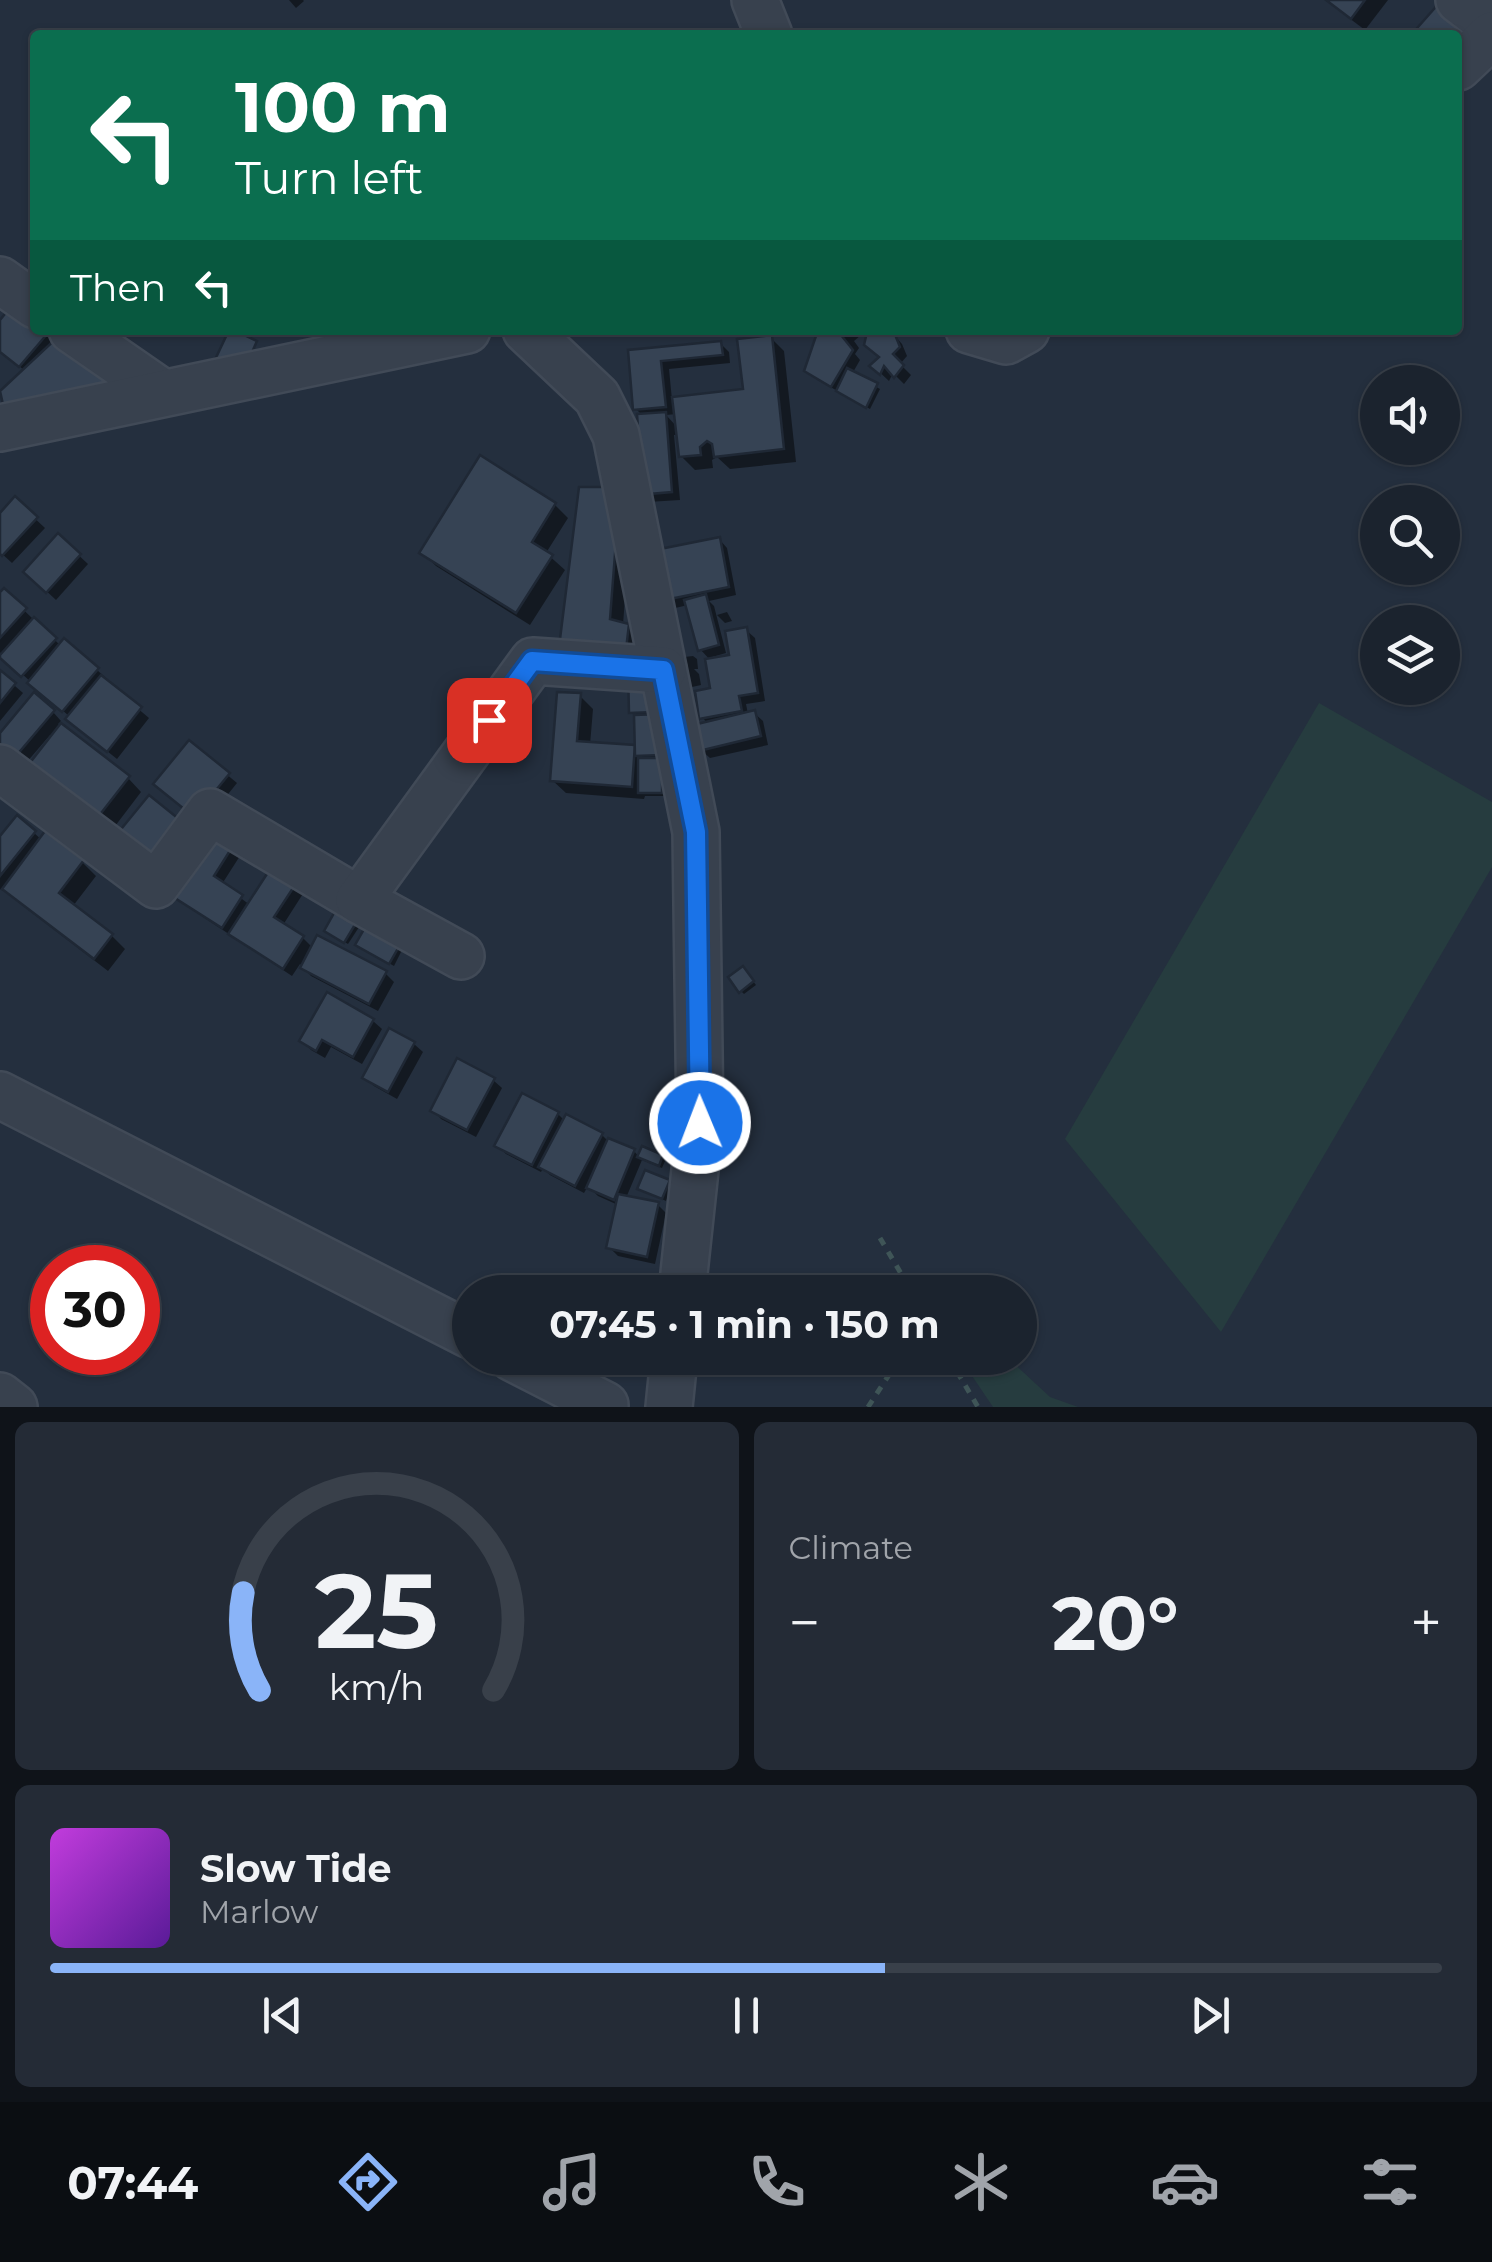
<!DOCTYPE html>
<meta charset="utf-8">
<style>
:root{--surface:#1b232e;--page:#242b36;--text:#f1f3f6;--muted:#a0a4aa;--line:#39404a;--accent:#8ab4f8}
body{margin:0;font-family:Montserrat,sans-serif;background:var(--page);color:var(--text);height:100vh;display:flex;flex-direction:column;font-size:38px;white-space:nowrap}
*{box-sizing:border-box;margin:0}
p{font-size:32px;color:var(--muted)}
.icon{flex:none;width:55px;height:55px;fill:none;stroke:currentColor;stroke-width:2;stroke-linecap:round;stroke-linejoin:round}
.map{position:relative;height:1407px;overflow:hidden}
.drawer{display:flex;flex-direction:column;gap:15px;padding:15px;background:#0f1319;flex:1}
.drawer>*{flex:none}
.top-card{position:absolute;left:30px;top:30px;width:1432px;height:305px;border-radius:10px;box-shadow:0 2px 8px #0004,0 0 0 2px var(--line);background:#0b6e4f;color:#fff;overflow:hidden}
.fabs{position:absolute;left:1360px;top:365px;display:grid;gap:20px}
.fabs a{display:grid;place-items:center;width:100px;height:100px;border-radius:50%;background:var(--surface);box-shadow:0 2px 8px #0004,0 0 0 2px var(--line);font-size:50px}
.speed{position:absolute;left:30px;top:1245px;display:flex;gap:20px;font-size:50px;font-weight:700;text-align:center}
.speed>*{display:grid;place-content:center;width:130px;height:130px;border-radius:50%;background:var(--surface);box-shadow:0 2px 8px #0004,0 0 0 2px var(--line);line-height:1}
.speed .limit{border:15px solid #d22;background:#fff;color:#111}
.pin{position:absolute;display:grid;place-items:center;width:85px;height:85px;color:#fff;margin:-42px;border-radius:20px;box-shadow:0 5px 15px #0006}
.me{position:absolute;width:110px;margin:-55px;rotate:359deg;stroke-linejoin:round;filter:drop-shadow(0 0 8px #0008)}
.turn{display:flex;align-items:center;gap:35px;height:210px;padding:0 40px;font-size:45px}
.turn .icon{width:130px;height:130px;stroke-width:2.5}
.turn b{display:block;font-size:70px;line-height:85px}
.then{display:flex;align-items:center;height:95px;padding:0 40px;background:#0003;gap:20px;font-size:38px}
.big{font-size:75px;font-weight:700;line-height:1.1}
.drawer .card{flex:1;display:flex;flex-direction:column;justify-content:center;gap:15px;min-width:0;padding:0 35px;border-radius:15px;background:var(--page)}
.drawer .dial{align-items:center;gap:0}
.dial svg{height:260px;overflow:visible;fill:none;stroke:var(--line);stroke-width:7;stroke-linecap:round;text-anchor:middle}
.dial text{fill:var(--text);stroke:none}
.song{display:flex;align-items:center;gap:30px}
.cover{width:120px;height:120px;border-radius:15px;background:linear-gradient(135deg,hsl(290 70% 55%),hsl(270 70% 35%))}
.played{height:10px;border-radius:5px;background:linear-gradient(90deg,var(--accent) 60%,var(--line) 60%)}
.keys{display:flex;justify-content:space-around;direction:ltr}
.heat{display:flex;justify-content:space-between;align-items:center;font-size:55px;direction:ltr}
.drawer .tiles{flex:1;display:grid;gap:15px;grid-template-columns:1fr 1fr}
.card:last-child{grid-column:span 2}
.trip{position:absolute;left:452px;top:1275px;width:585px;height:100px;border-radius:50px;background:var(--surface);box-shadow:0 2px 8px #0004,0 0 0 2px var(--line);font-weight:700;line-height:100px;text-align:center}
.dock{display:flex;height:160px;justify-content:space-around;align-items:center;background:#0b0e12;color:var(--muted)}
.dock .icon{width:70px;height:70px}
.dock .current{color:var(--accent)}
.dock b{font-size:45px;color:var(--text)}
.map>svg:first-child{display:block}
.green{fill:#263c3f}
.shadow{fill:#0007;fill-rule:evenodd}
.building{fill:#364354;stroke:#1f2835;stroke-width:2.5}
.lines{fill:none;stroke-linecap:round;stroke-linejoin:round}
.minor-casing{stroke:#414a57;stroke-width:50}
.path{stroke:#3f5557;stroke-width:5;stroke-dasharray:8 8;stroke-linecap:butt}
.minor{stroke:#38414e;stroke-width:45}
.route-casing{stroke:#114b97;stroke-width:25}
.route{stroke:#1a73e8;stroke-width:18}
</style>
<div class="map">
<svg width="1492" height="1407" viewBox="0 0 1492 1407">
<rect width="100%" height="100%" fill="#242f3e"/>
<g class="green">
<polygon points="1319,703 1492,802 1492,867 1221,1332 1065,1139"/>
<polygon points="960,1358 1008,1358 1050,1397 1078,1407 993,1407"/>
</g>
<g class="shadow">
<polygon points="289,0 303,0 304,1 296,8"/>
<polygon points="1325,0 1388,0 1365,30"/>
<polygon points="0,324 40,330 55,343 25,371 0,350"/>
<polygon points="821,330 856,330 861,335 854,341 859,348 855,354 860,360 852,374 880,389 870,409 816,379 807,370"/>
<polygon points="874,330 882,330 886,334 893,334 902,344 907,356 900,364 911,375 904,384 893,373 889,381 873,366 882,358 869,333"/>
<path d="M771 338 784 351 796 462 730 469 717 457 712 460 713 468 695 470 681 456 679 435H674L680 500 648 502 643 416 636 409 630 352 720 343 729 352 730 363 669 369 672 400 745 392ZM677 414 678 428 666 415Z"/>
<polygon points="582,489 630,530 623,625 627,626 641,640 639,662 575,659"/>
<polygon points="15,500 45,528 12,563 0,552 0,517"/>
<polygon points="555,505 568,518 546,553 565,570 530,625 436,566 422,552"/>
<polygon points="59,537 88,564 56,600 26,572"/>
<polygon points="719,539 727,548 736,595 709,601 714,606 726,653 712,657 712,660 728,658 746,630 755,638 765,701 746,704 748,714 754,713 763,721 768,745 710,758 701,750 708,724 702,717 712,690 711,661 700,649 688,605 671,609 662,600"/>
<polygon points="4,591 61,646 97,670 106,678 104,680 149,718 117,759 77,727 70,717 2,656 0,652 0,596"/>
<polygon points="727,612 732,621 725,623 717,615"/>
<polygon points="693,656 697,659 698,669 694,669 699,674 701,685 683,689 667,659"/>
<polygon points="0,673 23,693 0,721"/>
<polygon points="653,674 664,763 665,796 645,796 644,799 566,793 552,780 580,696 593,709 590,745 634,747 638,751 637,718 632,712"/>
<polygon points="53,712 61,721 58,724 128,778 141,792 106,838 53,738 50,735 15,776 0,737"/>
<polygon points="189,743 237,783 204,824"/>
<polygon points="214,825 245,848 222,884 250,905 274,866 306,889 283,925 303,938 313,948 385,973 394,982 378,1011 311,976 300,964 292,976 179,901 170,892"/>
<polygon points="34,833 42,840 46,835 82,862 96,876 73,906 112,936 125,949 108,971 18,902 5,889 3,891 0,889 0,840"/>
<polygon points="339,910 361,924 348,944 331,934"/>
<polygon points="368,928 403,948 394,966 362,948"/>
<polygon points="746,972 756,985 744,994 741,991"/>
<polygon points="373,1021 382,1029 362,1064 331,1047 325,1058 311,1050 303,1041"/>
<polygon points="414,1044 423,1052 397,1099 374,1086 365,1077"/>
<polygon points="493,1080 502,1088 476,1137 441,1119 433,1110"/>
<polygon points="558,1114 565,1121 602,1135 609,1142 634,1151 640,1158 662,1157 665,1161 662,1168 642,1160 626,1198 658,1205 666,1213 655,1264 618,1256 609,1247 618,1205 598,1196 588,1186 584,1193 550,1175 543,1168 541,1172 506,1154 497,1145"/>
<polygon points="668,1182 672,1185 666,1201 640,1189"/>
</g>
<g class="building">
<polygon points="1326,0 1365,0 1351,19"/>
<polygon points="1441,1 1477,25 1458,50 1458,35 1411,35"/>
<polygon points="13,304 35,323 35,330 44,330 48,333 19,367 0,352 0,320"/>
<polygon points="229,330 234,330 257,341 241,377 213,364"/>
<polygon points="818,330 837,330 853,350 831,387 804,371"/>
<polygon points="870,330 894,332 900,347 893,354 904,365 894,378 884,366 880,375 869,366 879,357 864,345 867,332"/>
<polygon points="62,333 121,378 6,418 0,391"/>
<polygon points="772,335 784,449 714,457 712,444 707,441 700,447 701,455 679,457 672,397 743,389 737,339"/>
<polygon points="721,341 723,355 661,361 666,407 633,410 628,350"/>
<polygon points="847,368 878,383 866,408 836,391"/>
<polygon points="666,412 672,492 637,495 641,472 637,414"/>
<polygon points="480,455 556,503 532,542 553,555 516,613 419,553"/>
<polygon points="579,487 604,487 618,515 610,619 629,624 626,650 559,647"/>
<polygon points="15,496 38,517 2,556 0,554 0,513"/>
<polygon points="58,533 81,554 46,593 23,572"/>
<polygon points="720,537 729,587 660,601 650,551"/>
<polygon points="4,588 27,608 0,638 0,592"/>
<polygon points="706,594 719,645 698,651 684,600"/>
<polygon points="34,617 57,638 21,677 0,658 0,655"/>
<polygon points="747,627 758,693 739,696 742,711 699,719 695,691 710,688 705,659 729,655 725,631"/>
<polygon points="64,638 99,668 62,712 27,683"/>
<polygon points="0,670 16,683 0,703"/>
<polygon points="654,671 655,712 629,713 628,672"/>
<polygon points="101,675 142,707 107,752 65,719"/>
<polygon points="34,692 55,710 5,769 0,765 0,733"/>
<polygon points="557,692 581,693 577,741 635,745 632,787 550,781"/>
<polygon points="755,710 761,736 699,751 693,725"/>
<polygon points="661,714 662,755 635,756 634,715"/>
<polygon points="61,723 130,776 91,826 22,773"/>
<polygon points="189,740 230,773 194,817 153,784"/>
<rect x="638" y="758" width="24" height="35"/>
<polygon points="149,795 190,828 155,872 113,839"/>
<polygon points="17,815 36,831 0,876 0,836"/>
<polygon points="213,822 238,838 214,876 243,895 222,928 167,893"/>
<polygon points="45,831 84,860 59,893 113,934 94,959 2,889"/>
<polygon points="274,863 299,879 274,917 304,936 283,969 228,934"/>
<polygon points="338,906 359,918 344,943 324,931"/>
<polygon points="367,924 401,943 389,964 355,945"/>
<polygon points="317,935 387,971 369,1004 300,968"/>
<polygon points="743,966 754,981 739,993 728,977"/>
<polygon points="327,992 374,1019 353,1057 322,1040 316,1051 299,1041"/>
<polygon points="389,1028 415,1042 388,1092 362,1078"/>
<polygon points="457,1058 495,1078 467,1130 430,1111"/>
<polygon points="522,1093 559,1112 532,1165 494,1146"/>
<polygon points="566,1114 603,1133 575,1186 538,1167"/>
<polygon points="608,1138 635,1149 614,1200 586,1188"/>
<polygon points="642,1146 663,1155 659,1166 637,1157"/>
<polygon points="645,1170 670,1180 662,1199 637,1189"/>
<polygon points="618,1194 659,1202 647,1257 606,1248"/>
</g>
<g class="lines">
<defs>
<g id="minor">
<polyline points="755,0 769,35"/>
<polyline points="1459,0 1492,25"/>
<polyline points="1458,67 1492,35"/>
<polyline points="0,280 35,305"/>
<polyline points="72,330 163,393"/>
<polyline points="526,330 597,397 616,435 696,832 700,1123 682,1292"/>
<polyline points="969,330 1006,341 1026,330"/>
<polyline points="0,428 467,330"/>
<polyline points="0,768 156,885 210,812 359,900"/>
<polyline points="461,956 359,900 533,661 663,670"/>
<polyline points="0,1095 470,1335"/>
<polyline points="513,1358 605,1405"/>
<polyline points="0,1396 14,1407"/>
<polyline points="669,1407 674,1358"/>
</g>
</defs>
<use href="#minor" class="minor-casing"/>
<g class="path">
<polyline points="880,1238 912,1292"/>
<polyline points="949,1358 978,1407"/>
<polyline points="868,1407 900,1358"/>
</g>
<use href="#minor" class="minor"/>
</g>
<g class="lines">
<defs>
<polyline id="route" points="489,720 532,661 663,670 696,832 700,1123"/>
</defs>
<use href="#route" class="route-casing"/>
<use href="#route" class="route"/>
</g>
</svg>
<div class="fabs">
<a><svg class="icon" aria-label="sound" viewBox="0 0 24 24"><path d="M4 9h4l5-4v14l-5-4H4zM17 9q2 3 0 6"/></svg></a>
<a><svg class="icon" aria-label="search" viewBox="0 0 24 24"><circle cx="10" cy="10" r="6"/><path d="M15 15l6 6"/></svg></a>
<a><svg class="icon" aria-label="layers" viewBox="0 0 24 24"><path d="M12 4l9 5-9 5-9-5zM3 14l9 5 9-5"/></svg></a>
</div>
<div class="speed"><div class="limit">30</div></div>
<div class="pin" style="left:489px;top:720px;background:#d93025"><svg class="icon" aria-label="arrive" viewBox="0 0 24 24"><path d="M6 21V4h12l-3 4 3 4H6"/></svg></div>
<svg class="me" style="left:700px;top:1123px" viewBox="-20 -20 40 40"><circle r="17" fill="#1a73e8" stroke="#fff" stroke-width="3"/><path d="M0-11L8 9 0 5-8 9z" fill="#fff"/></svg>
<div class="trip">07:45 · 1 min · 150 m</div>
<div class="top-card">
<div class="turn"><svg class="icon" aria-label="left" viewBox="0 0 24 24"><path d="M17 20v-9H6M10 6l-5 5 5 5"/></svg><div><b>100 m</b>Turn left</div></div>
<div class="then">Then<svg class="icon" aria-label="left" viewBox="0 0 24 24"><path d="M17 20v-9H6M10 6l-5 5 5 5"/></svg></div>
</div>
</div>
<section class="drawer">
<div class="tiles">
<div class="card dial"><svg viewBox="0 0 100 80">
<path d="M14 69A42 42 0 1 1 86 69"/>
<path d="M14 69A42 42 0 0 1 9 39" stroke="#8ab4f8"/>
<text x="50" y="56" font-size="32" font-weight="700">25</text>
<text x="50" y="72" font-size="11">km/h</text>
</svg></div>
<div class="card"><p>Climate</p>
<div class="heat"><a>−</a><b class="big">20°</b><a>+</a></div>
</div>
<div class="card">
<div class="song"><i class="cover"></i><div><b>Slow Tide</b><p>Marlow</p></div></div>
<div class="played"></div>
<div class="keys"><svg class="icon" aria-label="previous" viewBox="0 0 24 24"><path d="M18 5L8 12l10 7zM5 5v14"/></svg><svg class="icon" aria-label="pause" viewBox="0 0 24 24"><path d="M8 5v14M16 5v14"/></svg><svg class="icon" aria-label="next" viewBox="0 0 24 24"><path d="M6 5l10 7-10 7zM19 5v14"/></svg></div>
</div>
</div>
</section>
<nav class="dock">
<b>07:44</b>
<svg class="icon current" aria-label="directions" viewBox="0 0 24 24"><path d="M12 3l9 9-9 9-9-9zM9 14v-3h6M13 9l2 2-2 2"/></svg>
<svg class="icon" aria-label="music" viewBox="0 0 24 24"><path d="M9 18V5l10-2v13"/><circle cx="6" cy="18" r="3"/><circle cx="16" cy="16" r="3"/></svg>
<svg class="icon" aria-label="phone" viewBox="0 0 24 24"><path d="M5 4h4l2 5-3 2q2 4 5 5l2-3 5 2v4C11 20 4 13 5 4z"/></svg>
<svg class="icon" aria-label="climate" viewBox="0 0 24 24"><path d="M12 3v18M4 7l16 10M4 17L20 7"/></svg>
<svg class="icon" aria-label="car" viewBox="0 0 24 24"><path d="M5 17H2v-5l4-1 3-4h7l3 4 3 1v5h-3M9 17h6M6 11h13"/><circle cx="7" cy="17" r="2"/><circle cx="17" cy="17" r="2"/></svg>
<svg class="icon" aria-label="filters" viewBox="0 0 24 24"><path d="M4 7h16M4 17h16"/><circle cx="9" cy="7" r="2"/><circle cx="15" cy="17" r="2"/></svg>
</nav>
